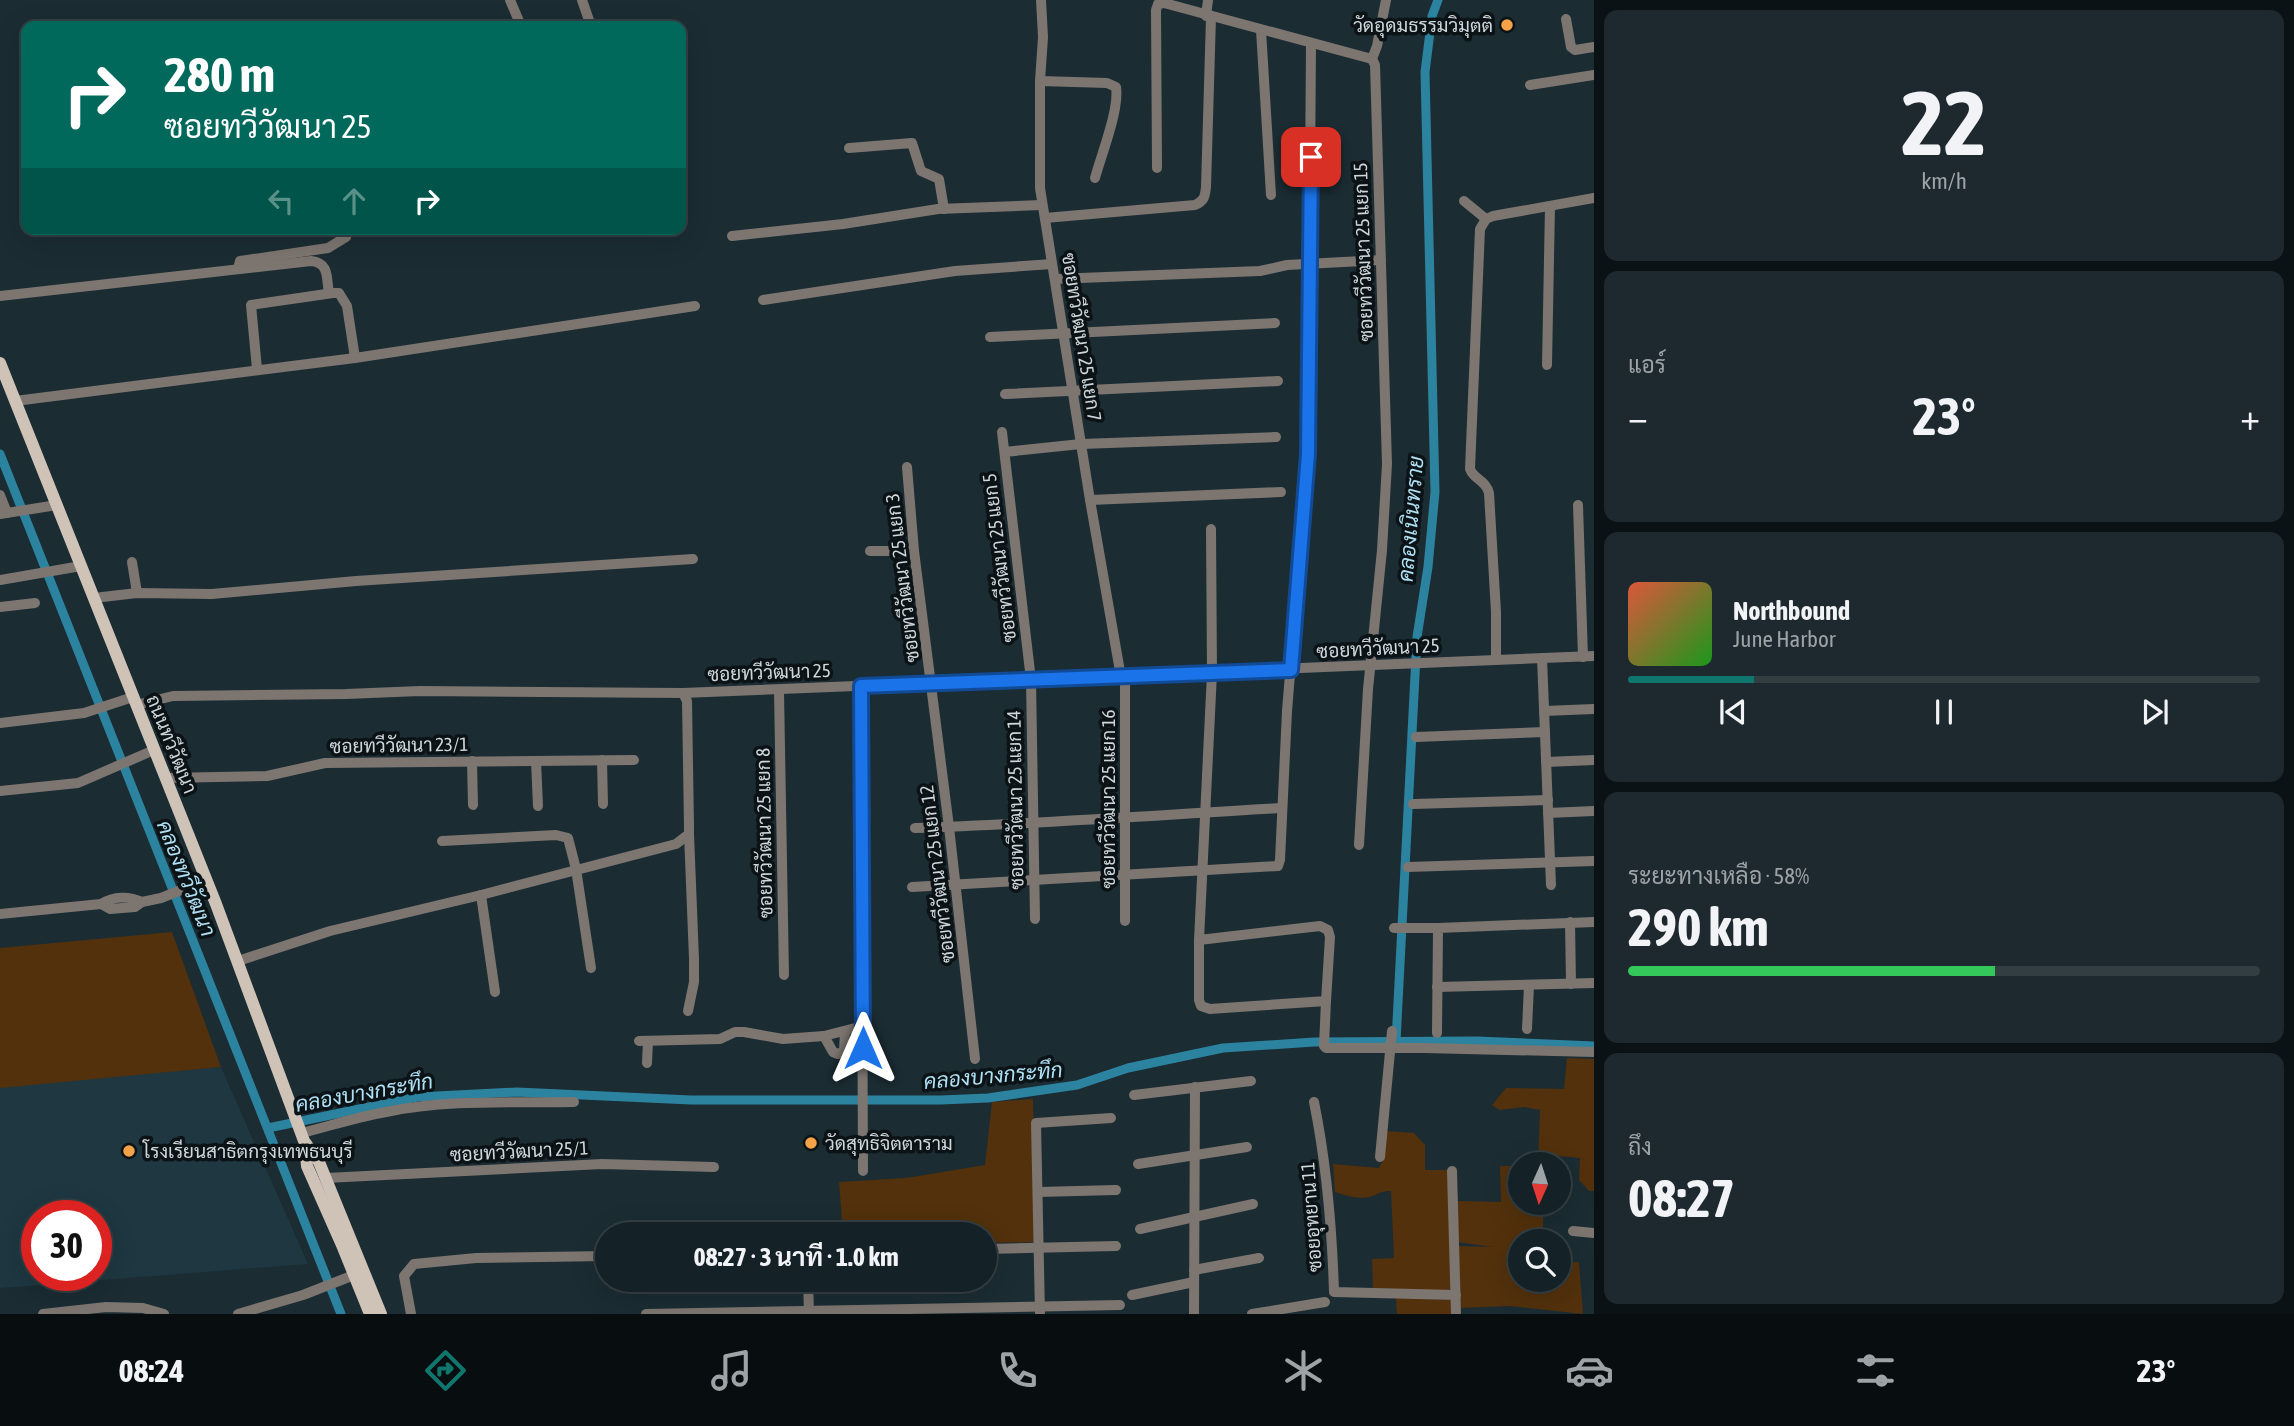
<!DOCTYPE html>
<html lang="th">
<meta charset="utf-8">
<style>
:root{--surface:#142126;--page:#1d292e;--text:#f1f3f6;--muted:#9da3a7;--line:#333e43;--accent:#0f766e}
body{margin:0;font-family:"Asap Condensed",Sarabun,sans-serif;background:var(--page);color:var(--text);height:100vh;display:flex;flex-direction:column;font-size:26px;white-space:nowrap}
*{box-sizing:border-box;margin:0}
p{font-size:23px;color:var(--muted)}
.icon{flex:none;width:38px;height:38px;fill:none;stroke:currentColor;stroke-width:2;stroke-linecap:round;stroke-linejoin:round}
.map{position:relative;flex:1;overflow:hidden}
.details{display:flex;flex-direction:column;gap:10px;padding:10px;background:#0b1215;width:700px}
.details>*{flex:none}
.guide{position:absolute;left:21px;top:21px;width:665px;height:214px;border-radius:14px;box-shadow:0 7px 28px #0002,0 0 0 2px var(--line);background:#00695c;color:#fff;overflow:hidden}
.needle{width:46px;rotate:183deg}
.tools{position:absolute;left:1508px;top:1152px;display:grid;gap:14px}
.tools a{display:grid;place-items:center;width:63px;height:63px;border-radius:50%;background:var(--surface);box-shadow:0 7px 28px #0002,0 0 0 2px var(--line);font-size:35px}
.speed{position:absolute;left:21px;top:1200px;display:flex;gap:14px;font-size:35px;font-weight:700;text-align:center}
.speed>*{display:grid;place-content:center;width:91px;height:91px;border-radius:50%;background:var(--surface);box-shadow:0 7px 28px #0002,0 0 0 2px var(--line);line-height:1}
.speed .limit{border:10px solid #d22;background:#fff;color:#111}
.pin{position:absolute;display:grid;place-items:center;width:60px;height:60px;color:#fff;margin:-30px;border-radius:14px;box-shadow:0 4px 10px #0006}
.me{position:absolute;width:77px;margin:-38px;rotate:0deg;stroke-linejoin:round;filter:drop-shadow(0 0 5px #0008)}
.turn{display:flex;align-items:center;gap:24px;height:147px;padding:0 28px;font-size:32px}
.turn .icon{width:91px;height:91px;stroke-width:2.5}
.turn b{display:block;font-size:49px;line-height:60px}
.lanes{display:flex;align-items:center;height:66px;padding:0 28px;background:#0003;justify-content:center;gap:35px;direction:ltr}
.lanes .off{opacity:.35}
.big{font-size:52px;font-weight:700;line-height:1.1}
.details .tile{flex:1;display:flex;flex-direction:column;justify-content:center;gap:10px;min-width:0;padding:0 24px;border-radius:14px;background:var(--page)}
.details .dial{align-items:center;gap:0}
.dial b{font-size:91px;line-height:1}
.song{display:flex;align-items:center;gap:21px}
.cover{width:84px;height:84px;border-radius:10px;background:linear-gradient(135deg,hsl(10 70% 55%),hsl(120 70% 35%))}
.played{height:7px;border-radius:4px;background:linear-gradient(90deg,var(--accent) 20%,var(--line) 20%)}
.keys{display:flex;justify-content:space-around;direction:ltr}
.heat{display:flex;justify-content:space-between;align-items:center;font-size:38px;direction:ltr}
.charge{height:10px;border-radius:5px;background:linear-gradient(90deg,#34c759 58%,var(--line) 0)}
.trip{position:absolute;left:595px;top:1222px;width:402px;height:70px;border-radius:35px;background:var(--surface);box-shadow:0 7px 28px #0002,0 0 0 2px var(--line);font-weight:700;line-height:70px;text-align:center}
.dock{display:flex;height:112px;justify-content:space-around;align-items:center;background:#080d0f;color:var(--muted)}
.dock .icon{width:49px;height:49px}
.dock .on{color:var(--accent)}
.dock b{font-size:32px;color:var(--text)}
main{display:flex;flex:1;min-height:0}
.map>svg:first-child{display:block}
.built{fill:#1e3740;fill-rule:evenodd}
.green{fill:#52310c}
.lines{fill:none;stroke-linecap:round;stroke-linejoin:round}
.canal{stroke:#2c839f;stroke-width:9}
.minor{stroke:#7c7570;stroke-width:10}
.major{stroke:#cfc2b7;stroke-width:12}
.route-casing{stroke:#114b97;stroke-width:18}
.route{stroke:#1a73e8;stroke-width:12}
.poi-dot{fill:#f6a248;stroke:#0c1316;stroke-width:2.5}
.labels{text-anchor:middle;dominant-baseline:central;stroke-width:7;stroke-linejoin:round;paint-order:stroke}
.poi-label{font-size:19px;fill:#ced8dc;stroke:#0c1316;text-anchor:start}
.street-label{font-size:19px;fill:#ced8dc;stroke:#0c1316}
.water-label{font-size:21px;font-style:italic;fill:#afe0f4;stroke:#0c1316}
</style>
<main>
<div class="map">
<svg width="1594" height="1314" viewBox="0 0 1594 1314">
<rect width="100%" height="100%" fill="#1b2c33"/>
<path class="built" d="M221 1067 308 1264 0 1288V1086ZM37 1216H96V1276H37Z"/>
<g class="green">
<polygon points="172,932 221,1067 0,1088 0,948"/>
<polygon points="1567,1058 1594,1059 1594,1191 1589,1191 1579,1180 1580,1158 1558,1156 1557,1164 1538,1164 1540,1110 1524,1107 1499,1110 1492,1105 1506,1088 1564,1089"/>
<polygon points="1033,1099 1036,1242 985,1243 985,1234 843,1234 839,1182 906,1178 985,1165 992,1102"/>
<path d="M1386 1131 1414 1133 1425 1145V1170H1448L1453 1288 1445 1291 1373 1290 1372 1259 1394 1258 1391 1191C1383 1191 1382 1192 1375 1195 1363 1201 1347 1196 1335 1192L1333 1164 1379 1168 1384 1158Z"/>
<polygon points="1500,1166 1521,1166 1521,1202 1543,1202 1543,1241 1521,1241 1521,1279 1559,1279 1559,1263 1579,1262 1583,1314 1510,1306 1460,1308 1458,1246 1493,1247 1457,1242 1457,1201 1501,1202"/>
<polygon points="1396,1298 1452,1300 1452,1314 1397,1314"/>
</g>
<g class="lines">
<g class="canal">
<polyline points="0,454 341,1314"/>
<polyline points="1396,1041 1417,637 1428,567 1435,492 1425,72 1432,16 1438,0"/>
<polyline points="268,1128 417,1097 517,1092 691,1100 941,1100 988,1098 1077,1085 1128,1068 1223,1048 1314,1042 1477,1041 1594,1046"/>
</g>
<g class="minor">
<polyline points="510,0 521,26"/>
<polyline points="582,0 591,26"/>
<polyline points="1041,0 1043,37 1040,81 1040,188 1090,500 1121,677"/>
<polyline points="1206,16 1208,0"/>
<polyline points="1566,19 1571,47 1575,50 1594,47"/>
<polyline points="1261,30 1271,195"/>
<polyline points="1372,59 1377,46 1386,0"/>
<path d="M1040 81 1107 83 1116 87C1120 108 1101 156 1095 178"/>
<polyline points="1530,85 1594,75"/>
<polyline points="849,148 912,143 921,171 939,179 944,209"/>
<polyline points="1157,168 1156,10 1158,4 1164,3 1372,59 1375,65 1387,464 1382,550 1368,689 1359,845"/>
<polyline points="1464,201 1486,219"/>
<path d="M1045 218 1195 205C1204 201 1205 197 1206 187L1211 17"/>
<polyline points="732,236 843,224 938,209 1042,205"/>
<polyline points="238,269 240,261 328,248 346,237"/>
<polyline points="1055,279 1260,271 1287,265 1381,260"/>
<path d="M0 296 311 261C330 263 326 278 329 293"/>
<polyline points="763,300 955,271 1052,264"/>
<polyline points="990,337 1275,323"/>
<polyline points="1547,365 1550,206"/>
<polyline points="257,369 251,305 333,293 339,293 347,306 355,358"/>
<polyline points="1005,394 1278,381"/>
<polyline points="15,401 355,358 695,306"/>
<polyline points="1002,432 1031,680 1035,919"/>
<polyline points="1005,452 1081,444 1276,437"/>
<polyline points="907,467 914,551 949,827 975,1059"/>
<polyline points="0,495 7,513"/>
<polyline points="1090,500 1281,492"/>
<polyline points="1578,505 1583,657"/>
<polyline points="0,514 57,505"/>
<polyline points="870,551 914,551"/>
<polyline points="132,562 137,593"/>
<polyline points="0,580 81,566"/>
<polyline points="94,598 137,593 212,594 356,581 693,559"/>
<polyline points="0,607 35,603"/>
<polyline points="1542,658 1551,885"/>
<path d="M1496 660V612L1489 493C1486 480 1474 480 1470 469L1480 229 1486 219 1493 216 1594 198"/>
<polyline points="861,686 863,1171"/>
<polyline points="779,691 784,975"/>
<polyline points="136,705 173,696 346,694 420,691 683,693 1594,656"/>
<polyline points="1544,711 1594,709"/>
<polyline points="0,723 84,713 133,697"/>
<polyline points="1416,737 1545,732"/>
<polyline points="602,760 603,804"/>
<polyline points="472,761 473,805"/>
<polyline points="536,761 538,806"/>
<polyline points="1546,762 1594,760"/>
<polyline points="165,778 267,776 325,763 634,760"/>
<polyline points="0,791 78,783 154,750"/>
<polyline points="1413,804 1548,800"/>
<polyline points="1548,813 1594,811"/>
<path d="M915 828C1038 824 1160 815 1282 808"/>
<polyline points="442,841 556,835 568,838 576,869 591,968"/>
<polyline points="1408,867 1594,861"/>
<polyline points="912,887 1278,866 1280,860 1287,711 1308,454 1311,43"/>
<polyline points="481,895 495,992"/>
<polyline points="101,904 110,909 135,907 142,902 161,898 206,880"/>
<path d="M0 914 101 904C114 896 129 896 142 902"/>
<polyline points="1125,921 1125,677"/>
<polyline points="1570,922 1571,984"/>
<polyline points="1394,928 1438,928"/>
<polyline points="1199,940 1320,926 1328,930 1330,937 1326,1001 1210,1009 1201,1006 1199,1000 1199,940 1212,673 1211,529"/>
<polyline points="238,961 330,931 481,895 676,844 689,834 689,826 687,701 683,693"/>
<polyline points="1437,987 1594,983"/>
<polyline points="1326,1001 1324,1046 1326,1048 1424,1048 1594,1052"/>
<polyline points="688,1011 694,982 694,959 689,834"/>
<polyline points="1527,1029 1529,985"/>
<polyline points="1437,1033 1438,928 1594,922"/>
<polyline points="824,1036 863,1026"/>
<polyline points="639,1041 720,1039 735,1032 744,1032 783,1039 824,1036 833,1052 838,1054 844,1051 845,1032"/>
<polyline points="647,1063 648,1041"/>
<polyline points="1134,1095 1251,1081"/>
<path d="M1314 1102C1327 1166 1332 1228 1334 1292L1456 1295"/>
<path d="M302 1133C330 1126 357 1117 386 1112 447 1099 512 1103 574 1102"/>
<polyline points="1380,1157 1392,1031"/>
<polyline points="1138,1164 1247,1147"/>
<polyline points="1452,1171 1456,1314"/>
<polyline points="326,1178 602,1164 714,1167"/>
<polyline points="1038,1192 1116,1190"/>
<polyline points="1140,1229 1253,1204"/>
<polyline points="1573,1231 1594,1233"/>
<polyline points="985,1249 1116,1246"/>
<polyline points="1194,1270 1259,1258"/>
<polyline points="808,1279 809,1314"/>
<polyline points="1132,1295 1194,1282"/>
<polyline points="43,1314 106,1307 143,1308 164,1314"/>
<polyline points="238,1314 303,1295 354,1275"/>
<polyline points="411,1314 404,1276 414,1264 476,1258 607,1256"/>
<polyline points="646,1314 1120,1305"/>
<polyline points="1040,1314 1036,1123 1111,1118"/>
<polyline points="1194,1314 1195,1087"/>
<polyline points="1252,1314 1325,1302"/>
</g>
<g class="major">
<polyline points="0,363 216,904 304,1141 319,1162 381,1314"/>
<polyline points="305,1145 307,1166 342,1245 370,1314"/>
</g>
</g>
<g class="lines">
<defs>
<polyline id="route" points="863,1048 861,686 1291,670 1308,454 1311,157"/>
</defs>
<use href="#route" class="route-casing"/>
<use href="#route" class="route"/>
</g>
<g class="poi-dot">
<circle cx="1507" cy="25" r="7"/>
<circle cx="811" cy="1143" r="7"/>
<circle cx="129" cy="1151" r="7"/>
</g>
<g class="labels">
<g class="poi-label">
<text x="1493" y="25" text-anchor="end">วัดอุดมธรรมวิมุตติ</text>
<text x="825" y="1143">วัดสุทธิจิตตาราม</text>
<text x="143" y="1151">โรงเรียนสาธิตกรุงเทพธนบุรี</text>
</g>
<g class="street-label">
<text transform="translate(1363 252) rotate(-92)">ซอยทวีวัฒนา 25 แยก 15</text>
<text transform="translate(1082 337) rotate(81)">ซอยทวีวัฒนา 25 แยก 7</text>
<text transform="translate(999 558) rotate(-97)">ซอยทวีวัฒนา 25 แยก 5</text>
<text transform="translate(902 578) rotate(-97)">ซอยทวีวัฒนา 25 แยก 3</text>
<text transform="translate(1378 648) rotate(-3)">ซอยทวีวัฒนา 25</text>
<text transform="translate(769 672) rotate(-2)">ซอยทวีวัฒนา 25</text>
<text transform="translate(172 744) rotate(68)">ถนนทวีวัฒนา</text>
<text transform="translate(399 745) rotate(-1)">ซอยทวีวัฒนา 23/1</text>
<text transform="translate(1108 799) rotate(-90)">ซอยทวีวัฒนา 25 แยก 16</text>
<text transform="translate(1015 800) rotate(-91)">ซอยทวีวัฒนา 25 แยก 14</text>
<text transform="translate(764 833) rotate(-91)">ซอยทวีวัฒนา 25 แยก 8</text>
<text transform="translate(937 874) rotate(-97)">ซอยทวีวัฒนา 25 แยก 12</text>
<text transform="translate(519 1151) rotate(-3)">ซอยทวีวัฒนา 25/1</text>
<text transform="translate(1311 1217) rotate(-94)">ซอยอุทยาน 11</text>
</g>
<g class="water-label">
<text transform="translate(1410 519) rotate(-85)">คลองเนินทราย</text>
<text transform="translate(187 878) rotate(68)">คลองทวีวัฒนา</text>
<text transform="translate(993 1075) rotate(-5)">คลองบางกระทึก</text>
<text transform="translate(364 1092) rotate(-10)">คลองบางกระทึก</text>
</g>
</g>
</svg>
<div class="tools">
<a><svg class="needle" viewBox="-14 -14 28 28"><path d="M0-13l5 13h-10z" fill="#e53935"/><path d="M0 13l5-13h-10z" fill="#9da3a7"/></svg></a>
<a><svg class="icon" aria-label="search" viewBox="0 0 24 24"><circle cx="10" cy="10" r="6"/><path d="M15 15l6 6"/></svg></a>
</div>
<div class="speed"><div class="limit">30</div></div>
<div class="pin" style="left:1311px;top:157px;background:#d93025"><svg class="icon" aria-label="arrive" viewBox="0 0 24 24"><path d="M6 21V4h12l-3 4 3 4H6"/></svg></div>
<svg class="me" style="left:863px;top:1048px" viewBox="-20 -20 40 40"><path d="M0-17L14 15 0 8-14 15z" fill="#1a73e8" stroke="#fff" stroke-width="4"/></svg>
<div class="trip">08:27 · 3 นาที · 1.0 km</div>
<div class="guide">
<div class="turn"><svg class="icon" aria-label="right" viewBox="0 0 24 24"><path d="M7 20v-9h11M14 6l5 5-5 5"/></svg><div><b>280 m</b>ซอยทวีวัฒนา 25</div></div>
<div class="lanes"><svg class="icon off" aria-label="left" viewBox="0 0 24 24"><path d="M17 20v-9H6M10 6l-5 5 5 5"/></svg><svg class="icon off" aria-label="ahead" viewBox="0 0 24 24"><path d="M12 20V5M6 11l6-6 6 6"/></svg><svg class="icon" aria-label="right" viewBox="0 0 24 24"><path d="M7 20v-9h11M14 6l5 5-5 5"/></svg></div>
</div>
</div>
<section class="details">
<div class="tile dial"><b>22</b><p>km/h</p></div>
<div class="tile"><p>แอร์</p>
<div class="heat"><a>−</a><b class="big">23°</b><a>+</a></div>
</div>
<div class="tile">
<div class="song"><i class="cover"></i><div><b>Northbound</b><p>June Harbor</p></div></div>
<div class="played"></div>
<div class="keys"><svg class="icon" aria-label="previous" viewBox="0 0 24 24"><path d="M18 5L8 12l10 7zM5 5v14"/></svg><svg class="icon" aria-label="pause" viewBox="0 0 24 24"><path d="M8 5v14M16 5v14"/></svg><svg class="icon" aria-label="next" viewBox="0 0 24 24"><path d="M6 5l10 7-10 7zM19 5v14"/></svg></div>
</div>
<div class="tile"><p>ระยะทางเหลือ · 58%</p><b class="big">290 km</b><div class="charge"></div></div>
<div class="tile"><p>ถึง</p><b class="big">08:27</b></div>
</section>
</main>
<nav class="dock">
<b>08:24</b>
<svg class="icon on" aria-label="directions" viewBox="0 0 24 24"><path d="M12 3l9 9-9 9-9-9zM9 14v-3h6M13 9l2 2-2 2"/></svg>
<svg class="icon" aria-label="music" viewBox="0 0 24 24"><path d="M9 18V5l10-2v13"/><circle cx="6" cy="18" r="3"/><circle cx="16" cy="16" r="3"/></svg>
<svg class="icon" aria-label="phone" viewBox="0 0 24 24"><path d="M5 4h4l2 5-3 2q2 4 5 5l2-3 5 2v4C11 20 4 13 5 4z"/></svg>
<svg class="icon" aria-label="climate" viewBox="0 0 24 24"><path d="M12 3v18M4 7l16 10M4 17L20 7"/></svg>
<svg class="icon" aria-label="car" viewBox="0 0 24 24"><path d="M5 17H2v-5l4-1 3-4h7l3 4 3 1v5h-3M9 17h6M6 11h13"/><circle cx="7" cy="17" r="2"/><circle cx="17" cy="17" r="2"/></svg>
<svg class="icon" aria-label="filters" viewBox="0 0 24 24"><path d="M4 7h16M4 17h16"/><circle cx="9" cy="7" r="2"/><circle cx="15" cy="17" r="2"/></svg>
<b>23°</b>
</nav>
